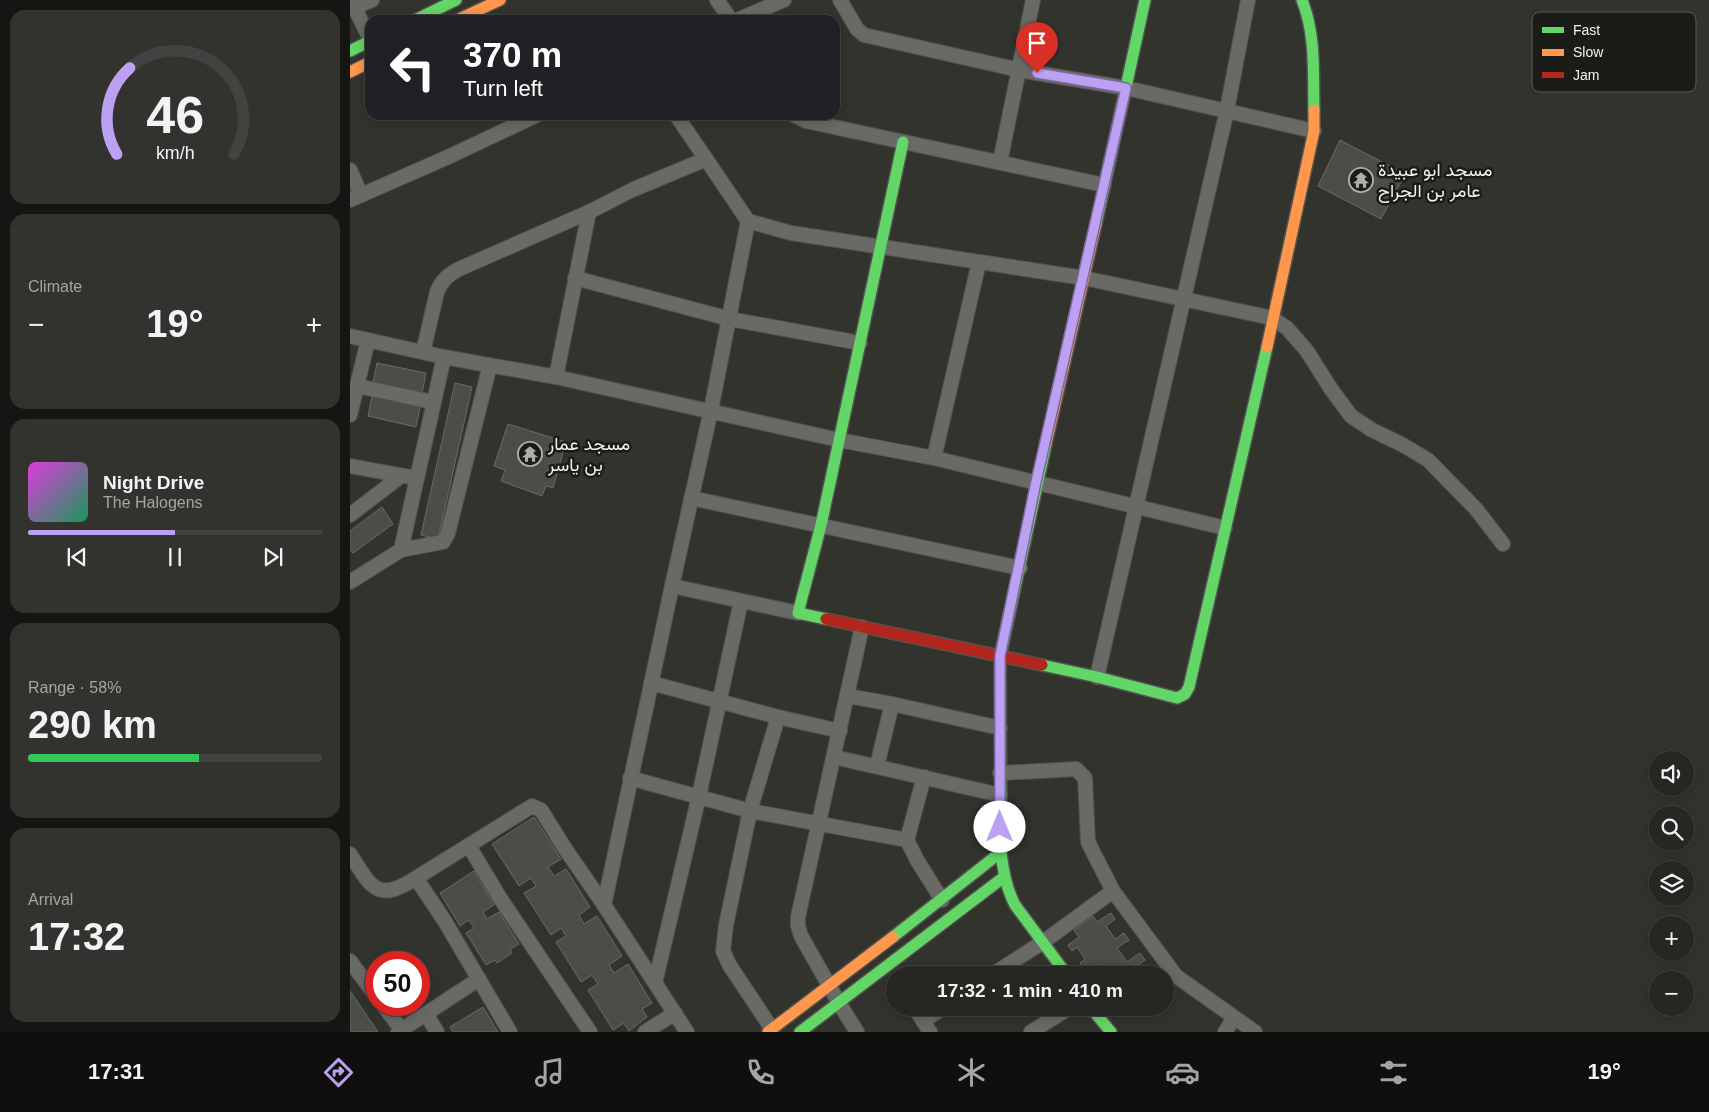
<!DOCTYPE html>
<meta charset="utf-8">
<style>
:root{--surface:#262622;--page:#32322f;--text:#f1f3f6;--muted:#a4a5a5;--line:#424340;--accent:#bca0f2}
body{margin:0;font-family:Helvetica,Vazirmatn,sans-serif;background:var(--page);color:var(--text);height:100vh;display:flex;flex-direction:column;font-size:19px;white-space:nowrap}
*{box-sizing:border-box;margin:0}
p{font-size:16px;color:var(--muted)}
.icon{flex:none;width:28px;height:28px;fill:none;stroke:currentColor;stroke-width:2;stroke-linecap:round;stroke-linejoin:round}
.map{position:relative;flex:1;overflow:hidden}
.side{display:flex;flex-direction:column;gap:10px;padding:10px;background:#151513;width:350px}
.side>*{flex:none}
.guide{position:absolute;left:15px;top:15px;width:475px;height:105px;border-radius:15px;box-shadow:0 2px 12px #0003,0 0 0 1px var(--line);background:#202124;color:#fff;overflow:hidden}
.fabs{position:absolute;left:1299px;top:751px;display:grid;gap:10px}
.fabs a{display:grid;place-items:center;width:45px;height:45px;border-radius:50%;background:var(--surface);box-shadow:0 2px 12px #0003,0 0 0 1px var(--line);font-size:25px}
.speed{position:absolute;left:15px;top:951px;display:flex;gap:10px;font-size:25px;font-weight:700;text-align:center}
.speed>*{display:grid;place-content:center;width:65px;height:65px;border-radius:50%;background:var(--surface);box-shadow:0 2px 12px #0003,0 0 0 1px var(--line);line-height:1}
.speed .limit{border:8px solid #d22;background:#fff;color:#111}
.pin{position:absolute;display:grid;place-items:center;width:42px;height:42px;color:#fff;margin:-51px -21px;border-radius:50% 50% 50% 0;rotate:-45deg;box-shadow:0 0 5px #0007}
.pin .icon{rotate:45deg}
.me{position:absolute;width:55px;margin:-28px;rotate:0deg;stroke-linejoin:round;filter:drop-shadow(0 0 4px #0008)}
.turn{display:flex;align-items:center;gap:18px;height:105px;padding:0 15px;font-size:22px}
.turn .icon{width:65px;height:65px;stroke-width:2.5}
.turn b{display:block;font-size:35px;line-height:42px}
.big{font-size:38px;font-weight:600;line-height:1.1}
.side .tile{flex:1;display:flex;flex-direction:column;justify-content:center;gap:8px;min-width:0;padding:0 18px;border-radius:15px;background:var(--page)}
.side .dial{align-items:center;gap:0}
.dial svg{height:130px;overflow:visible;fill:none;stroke:var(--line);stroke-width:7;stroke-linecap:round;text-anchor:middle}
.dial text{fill:var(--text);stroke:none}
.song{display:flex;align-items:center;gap:15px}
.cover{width:60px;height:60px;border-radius:8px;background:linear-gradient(135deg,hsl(300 70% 55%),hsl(150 70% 35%))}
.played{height:5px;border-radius:2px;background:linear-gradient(90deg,var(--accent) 50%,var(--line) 50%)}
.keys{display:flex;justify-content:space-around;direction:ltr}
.heat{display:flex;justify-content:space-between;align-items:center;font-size:28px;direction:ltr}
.charge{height:8px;border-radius:4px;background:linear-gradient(90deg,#34c759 58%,var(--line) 0)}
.trip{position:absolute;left:536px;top:966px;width:288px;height:50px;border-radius:25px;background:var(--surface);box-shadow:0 2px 12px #0003,0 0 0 1px var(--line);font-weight:600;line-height:50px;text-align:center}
.dock{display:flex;height:80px;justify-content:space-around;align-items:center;background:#0f0f0e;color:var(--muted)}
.dock .icon{width:35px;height:35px}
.dock .active{color:var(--accent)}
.dock b{font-size:22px;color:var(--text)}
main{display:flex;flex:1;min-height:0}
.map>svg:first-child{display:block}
.building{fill:#4c4c48;stroke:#696a66}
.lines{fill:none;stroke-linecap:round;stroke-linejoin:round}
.street-casing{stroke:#52524e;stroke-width:16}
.fast-casing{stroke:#52524e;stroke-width:14}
.slow-casing{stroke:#52524e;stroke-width:14}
.jam-casing{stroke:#52524e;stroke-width:14}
.street{stroke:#696a66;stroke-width:14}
.fast{stroke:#63d668;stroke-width:11}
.slow{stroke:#ff974d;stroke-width:11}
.jam{stroke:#b3261e;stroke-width:11}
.route-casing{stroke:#7a689d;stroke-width:12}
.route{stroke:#bca0f2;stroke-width:9}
.labels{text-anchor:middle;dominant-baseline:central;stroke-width:5;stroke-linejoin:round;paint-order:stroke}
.poi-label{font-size:18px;fill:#f1f1ec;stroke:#1b1c18;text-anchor:start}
.key{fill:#1b1c18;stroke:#5b5c58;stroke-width:1}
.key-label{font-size:14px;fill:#f1f1ec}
</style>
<main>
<section class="side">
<div class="tile dial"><svg viewBox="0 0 100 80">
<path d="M14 69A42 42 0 1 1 86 69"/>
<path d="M14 69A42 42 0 0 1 22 16" stroke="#bca0f2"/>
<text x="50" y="56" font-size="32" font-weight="700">46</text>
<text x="50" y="72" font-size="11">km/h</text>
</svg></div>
<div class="tile"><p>Climate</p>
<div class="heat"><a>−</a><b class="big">19°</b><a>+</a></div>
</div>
<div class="tile">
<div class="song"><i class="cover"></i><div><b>Night Drive</b><p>The Halogens</p></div></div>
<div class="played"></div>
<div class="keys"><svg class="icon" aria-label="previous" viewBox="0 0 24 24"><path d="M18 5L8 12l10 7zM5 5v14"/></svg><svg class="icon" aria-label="pause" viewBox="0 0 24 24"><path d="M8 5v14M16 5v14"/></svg><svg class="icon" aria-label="next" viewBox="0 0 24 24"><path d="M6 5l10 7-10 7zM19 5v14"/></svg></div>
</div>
<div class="tile"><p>Range · 58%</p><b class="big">290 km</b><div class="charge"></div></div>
<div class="tile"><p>Arrival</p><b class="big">17:32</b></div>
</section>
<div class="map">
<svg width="1359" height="1032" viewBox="0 0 1359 1032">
<rect width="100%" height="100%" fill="#33332e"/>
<g class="building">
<polygon points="990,140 1055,174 1031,219 968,186"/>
<polygon points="27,363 76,373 72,393 23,382"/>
<polygon points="105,383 122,387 88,539 71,535"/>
<polygon points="22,396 70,407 66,427 18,416"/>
<polygon points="158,424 216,442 203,488 196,486 192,496 151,481 155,470 144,466"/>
<polygon points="32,507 43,524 3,553 0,549 0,531"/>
<polygon points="184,817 211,859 198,867 204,876 216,869 240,907 229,915 234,924 247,916 272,956 259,965 264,973 278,964 302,1003 292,1009 297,1017 279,1031 274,1023 263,1030 238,990 248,984 242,975 231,982 206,942 216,936 211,928 201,935 174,893 186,886 181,878 169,886 142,844"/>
<polygon points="124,871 144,905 133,912 137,919 149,912 169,944 160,949 162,953 147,963 145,960 136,965 116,933 124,928 119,920 110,926 90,893"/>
<polygon points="761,913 765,919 756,926 765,939 774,933 779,940 767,948 777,962 790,953 795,960 788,965 795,975 754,975 747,965 736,972 730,963 735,959 727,947 722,951 718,945 729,937 724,930 743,916 747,922"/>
<polygon points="0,991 28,1032 0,1032"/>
<polygon points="133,1007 148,1032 103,1032 100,1027"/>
<polygon points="761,1008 772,1008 765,1013"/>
</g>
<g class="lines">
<defs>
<g id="street">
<polyline points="1,0 20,39"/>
<polyline points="367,0 381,20"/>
<polyline points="490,0 507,29 514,35 669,70 776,88 964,131"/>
<polyline points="5,7 22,0"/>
<polyline points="387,20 434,0"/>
<polyline points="444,115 456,121 754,185"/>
<polyline points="650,162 683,0"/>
<polyline points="0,170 11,195"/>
<polyline points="0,200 98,157 187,115"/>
<polyline points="398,221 441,233 734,278 922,318 937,328 957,351 981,389 1001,416 1022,430 1053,445 1078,460 1126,509 1153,544"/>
<polyline points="225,278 380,319 510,343"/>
<polyline points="0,336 94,357 206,377 489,440 584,458 875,528"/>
<path d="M73 352 87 292C92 280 98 275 109 269L239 212 282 190 356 159 326 115"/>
<polyline points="206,377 239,212"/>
<polyline points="7,386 83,402"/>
<polyline points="0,415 18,340"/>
<polyline points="584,458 629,262"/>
<polyline points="0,466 66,478"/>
<polyline points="341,498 670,568"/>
<polyline points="0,515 51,476"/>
<polyline points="51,550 93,542 98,533 140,365"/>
<polyline points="0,582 51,550 94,357"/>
<polyline points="322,586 361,410 398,221 356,159"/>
<polyline points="747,677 877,110 898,0"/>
<polyline points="301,683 428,717 490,731"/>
<polyline points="498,696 542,704 650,728"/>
<polyline points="484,757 650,795"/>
<polyline points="527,766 542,704"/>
<polyline points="650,773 726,769 735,778 738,842 763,891 826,976 905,1032"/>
<polyline points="280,778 400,811 557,840 567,860 592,900"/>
<polyline points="557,840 574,777"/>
<polyline points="119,846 150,898 240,1032"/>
<path d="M0 854C21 886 26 904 66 878"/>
<polyline points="0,961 26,996"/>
<polyline points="642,975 693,942 763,891"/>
<polyline points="305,983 349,796 391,601"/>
<polyline points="33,1005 51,1029"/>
<polyline points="565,1008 580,1032"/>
<polyline points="76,1014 87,1032"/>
<polyline points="573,1021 593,1008"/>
<polyline points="422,1029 380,966 373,951 376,925 400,811 428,717"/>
<polyline points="48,1032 129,979"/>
<polyline points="160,1032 94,920 66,878 182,806 191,810 214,847 254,905"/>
<polyline points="295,1032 325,1013"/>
<polyline points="337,1032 254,905 322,586 448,613"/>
<polyline points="507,1032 489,1003 451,936 448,926 448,917 512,627"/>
<polyline points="681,1032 719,1008"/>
<polyline points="875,1032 884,1018"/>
</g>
<g id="fast">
<path d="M952 0C966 35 963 73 964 110"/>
<polyline points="65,20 106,0"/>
<polyline points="0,51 20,41"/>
<polyline points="746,224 795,0"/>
<path d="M696 444 650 657 651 852C653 871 656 888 665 905L717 975"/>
<polyline points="476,619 448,613 471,525 553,142"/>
<polyline points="692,665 747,677 827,698 835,694 839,687 917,347"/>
<polyline points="543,937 651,852"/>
<polyline points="741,1008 761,1032"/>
<polyline points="450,1032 654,877"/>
</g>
<g id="slow">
<polyline points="107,20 150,0"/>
<polyline points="0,72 20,62"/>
<polyline points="917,347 964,131 964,110"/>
<polyline points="696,444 746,224"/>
<polyline points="418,1032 543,937"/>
</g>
<polyline id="jam" points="476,619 692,665"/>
</defs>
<use href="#street" class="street-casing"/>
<use href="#fast" class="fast-casing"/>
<use href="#slow" class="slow-casing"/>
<use href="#jam" class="jam-casing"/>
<use href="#street" class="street"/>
<use href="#fast" class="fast"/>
<use href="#slow" class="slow"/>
<use href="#jam" class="jam"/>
</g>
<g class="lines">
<defs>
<polyline id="route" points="650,827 650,656 686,482 776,88 687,73"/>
</defs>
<use href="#route" class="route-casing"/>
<use href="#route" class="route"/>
</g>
<defs>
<symbol id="temple-ring" viewBox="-11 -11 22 22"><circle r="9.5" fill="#1b1c18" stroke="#aeaeaa" stroke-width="1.5"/><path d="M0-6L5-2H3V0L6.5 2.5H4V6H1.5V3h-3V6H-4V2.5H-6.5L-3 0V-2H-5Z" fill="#aeaeaa"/></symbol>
</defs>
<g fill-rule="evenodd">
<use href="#temple-ring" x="997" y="166" width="28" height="28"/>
<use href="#temple-ring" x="166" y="440" width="28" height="28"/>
</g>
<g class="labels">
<g class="poi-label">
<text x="1028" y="170">مسجد ابو عبيدة<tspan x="1028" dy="21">عامر بن الجراح</tspan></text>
<text x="198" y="444">مسجد عمار<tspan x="198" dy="21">بن ياسر</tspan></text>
</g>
</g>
<rect x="1182" y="12" width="164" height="80" rx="8" class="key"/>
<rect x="1192" y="27" width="22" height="6" fill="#63d668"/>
<rect x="1192" y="49" width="22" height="7" fill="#ff974d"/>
<rect x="1192" y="72" width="22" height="6" fill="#b3261e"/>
<g class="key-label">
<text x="1223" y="35">Fast</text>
<text x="1223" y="57">Slow</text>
<text x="1223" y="80">Jam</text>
</g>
</svg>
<div class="fabs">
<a><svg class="icon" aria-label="sound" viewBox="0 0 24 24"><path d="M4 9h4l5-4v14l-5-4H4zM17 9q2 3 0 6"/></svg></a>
<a><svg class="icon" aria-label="search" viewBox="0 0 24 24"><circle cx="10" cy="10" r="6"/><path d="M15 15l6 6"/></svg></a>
<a><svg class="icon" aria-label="layers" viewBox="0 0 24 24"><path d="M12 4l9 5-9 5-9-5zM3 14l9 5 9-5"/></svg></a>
<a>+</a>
<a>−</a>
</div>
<div class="speed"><div class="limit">50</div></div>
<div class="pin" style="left:687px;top:73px;background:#d93025"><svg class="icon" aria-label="arrive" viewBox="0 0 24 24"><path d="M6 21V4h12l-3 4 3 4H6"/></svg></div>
<svg class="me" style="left:650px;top:827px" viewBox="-20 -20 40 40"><circle r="19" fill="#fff"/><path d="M0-13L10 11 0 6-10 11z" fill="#bca0f2"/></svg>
<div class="trip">17:32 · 1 min · 410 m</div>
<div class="guide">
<div class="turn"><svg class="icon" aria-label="left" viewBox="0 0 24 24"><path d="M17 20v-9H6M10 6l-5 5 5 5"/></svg><div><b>370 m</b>Turn left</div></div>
</div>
</div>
</main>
<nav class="dock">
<b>17:31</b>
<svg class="icon active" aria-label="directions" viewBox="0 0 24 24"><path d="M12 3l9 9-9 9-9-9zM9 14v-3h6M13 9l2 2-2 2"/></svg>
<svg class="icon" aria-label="music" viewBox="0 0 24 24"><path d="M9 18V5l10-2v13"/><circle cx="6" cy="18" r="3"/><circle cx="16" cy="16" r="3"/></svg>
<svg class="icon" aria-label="phone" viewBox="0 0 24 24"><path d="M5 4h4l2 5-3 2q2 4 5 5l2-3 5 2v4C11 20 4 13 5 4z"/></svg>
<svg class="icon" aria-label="climate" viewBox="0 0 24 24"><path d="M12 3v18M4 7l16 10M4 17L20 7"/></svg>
<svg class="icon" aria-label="car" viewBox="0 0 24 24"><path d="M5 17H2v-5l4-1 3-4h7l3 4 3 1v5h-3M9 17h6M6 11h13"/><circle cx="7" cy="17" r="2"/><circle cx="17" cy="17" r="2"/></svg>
<svg class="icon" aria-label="filters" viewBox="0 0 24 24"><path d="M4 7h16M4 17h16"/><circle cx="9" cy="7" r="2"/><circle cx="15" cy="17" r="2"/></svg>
<b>19°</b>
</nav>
